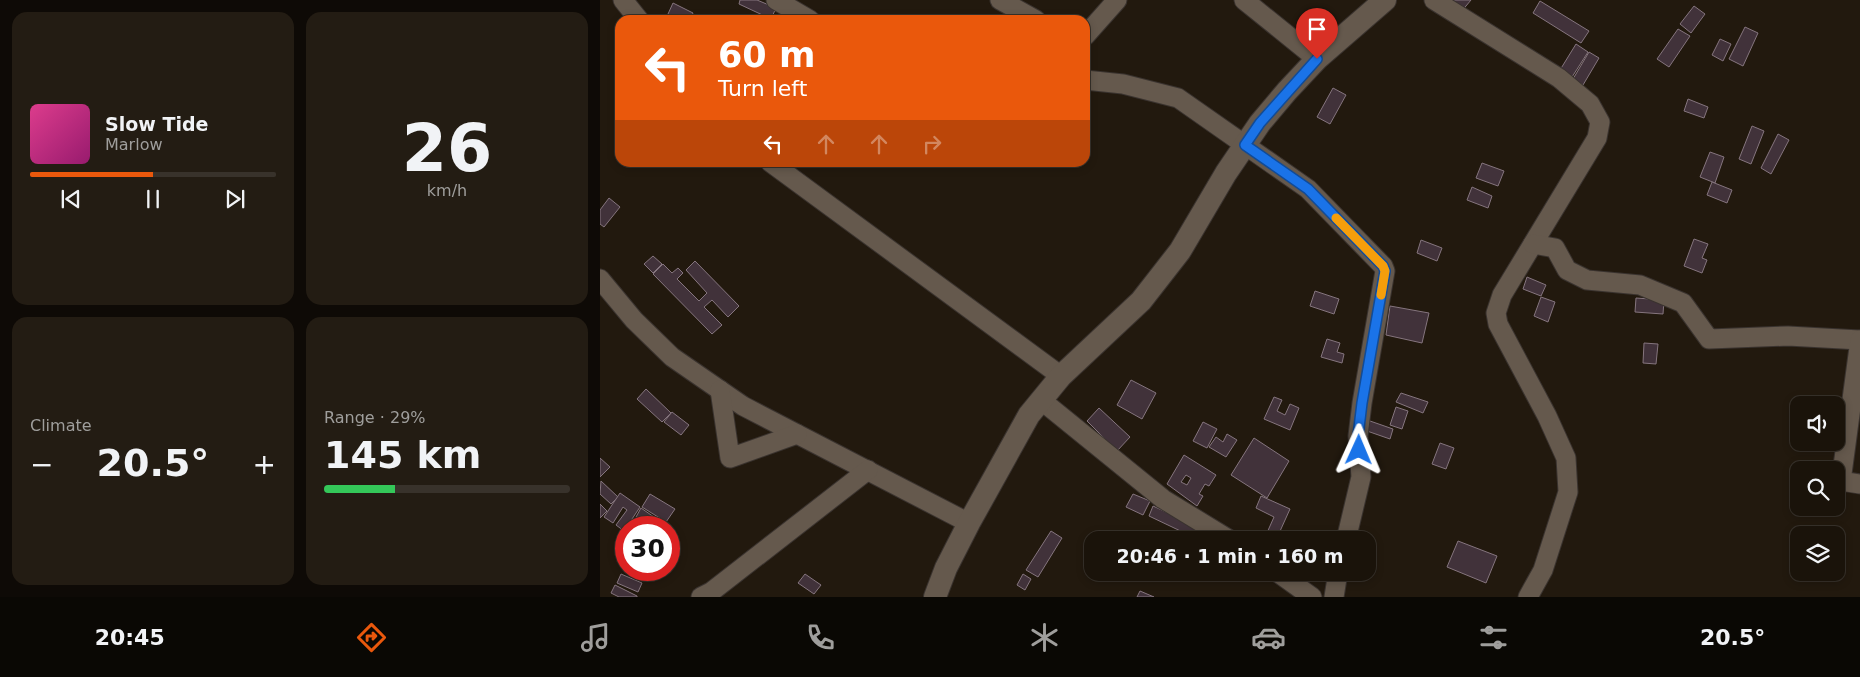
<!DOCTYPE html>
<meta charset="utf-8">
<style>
:root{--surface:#1a130a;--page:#231c13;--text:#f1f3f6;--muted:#9f9e9c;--line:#38322b;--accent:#ea580c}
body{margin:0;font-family:"DejaVu Sans",sans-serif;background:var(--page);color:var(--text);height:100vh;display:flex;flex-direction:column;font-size:19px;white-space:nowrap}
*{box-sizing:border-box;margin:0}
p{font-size:16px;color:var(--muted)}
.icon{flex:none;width:28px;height:28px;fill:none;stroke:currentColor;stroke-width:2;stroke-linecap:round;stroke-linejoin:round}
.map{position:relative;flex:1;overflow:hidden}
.side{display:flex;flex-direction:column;gap:12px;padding:12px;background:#0e0a06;width:600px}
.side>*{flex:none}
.banner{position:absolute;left:15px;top:15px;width:475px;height:152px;border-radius:15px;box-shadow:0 2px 8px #0003,0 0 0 1px var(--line);background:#ea580c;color:#fff;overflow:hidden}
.buttons{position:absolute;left:1190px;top:396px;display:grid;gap:10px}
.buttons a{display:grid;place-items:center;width:55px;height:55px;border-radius:10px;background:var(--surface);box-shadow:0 2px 8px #0003,0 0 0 1px var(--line);font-size:25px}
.speed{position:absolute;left:15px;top:516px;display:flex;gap:10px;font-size:25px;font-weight:700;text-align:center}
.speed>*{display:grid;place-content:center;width:65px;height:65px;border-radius:50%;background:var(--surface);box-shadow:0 2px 8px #0003,0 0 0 1px var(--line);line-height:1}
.speed .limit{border:8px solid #d22;background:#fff;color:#111}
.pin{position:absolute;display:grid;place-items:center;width:42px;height:42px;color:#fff;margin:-51px -21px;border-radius:50% 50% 50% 0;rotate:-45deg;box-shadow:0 0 5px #0007}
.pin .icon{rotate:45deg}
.me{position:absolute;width:55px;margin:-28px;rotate:1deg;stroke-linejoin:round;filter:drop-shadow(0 0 4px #0008)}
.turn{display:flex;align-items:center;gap:18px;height:105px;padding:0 20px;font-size:22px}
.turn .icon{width:65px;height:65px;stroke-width:2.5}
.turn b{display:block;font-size:35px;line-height:42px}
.lanes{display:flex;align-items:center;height:48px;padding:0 20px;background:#0003;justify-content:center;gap:25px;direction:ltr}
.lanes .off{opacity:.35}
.big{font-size:38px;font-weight:700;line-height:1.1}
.side .widget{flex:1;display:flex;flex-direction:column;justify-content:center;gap:8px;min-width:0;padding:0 18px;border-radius:15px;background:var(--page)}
.side .dial{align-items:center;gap:0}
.dial b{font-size:65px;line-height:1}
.song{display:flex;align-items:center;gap:15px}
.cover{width:60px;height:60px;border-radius:8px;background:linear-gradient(135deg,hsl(330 70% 55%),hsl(320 70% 35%))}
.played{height:5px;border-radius:2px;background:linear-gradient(90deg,var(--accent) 50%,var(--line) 50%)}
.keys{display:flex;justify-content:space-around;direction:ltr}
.heat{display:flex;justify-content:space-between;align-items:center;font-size:28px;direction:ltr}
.charge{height:8px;border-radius:4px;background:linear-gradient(90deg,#34c759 29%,var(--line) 0)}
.side .tiles{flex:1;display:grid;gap:12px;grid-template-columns:repeat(2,1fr)}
.trip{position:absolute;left:484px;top:531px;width:292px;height:50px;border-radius:15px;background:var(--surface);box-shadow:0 2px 8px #0003,0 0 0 1px var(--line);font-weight:700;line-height:50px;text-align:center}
.menu{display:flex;height:80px;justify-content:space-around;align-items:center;background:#0a0804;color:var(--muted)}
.menu .icon{width:35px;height:35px}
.menu .selected{color:var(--accent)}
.menu b{font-size:22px;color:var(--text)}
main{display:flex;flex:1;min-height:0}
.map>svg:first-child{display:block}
.building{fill:#41323a;stroke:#85757e;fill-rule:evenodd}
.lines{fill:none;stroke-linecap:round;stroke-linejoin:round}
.minor-casing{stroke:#3a332f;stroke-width:21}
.tertiary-casing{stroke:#3a332f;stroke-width:24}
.minor{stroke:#65594d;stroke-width:19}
.tertiary{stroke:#65594d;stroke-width:22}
.route-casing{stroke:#114b97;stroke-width:12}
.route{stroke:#1a73e8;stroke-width:9}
.slow{stroke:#f59e0b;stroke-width:9}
</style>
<main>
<section class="side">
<div class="tiles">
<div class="widget">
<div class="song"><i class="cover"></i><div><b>Slow Tide</b><p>Marlow</p></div></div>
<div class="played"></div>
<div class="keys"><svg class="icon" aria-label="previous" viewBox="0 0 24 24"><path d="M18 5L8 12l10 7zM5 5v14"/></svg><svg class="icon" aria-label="pause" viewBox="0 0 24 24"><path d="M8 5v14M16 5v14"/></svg><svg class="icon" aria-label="next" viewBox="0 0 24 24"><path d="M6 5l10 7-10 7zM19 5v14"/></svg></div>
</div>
<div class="widget dial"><b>26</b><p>km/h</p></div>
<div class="widget"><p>Climate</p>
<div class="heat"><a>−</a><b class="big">20.5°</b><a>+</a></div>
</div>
<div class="widget"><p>Range · 29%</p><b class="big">145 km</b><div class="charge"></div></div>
</div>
</section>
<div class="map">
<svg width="1260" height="597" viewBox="0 0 1260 597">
<rect width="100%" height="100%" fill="#22190e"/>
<g class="building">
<polygon points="140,0 157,0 176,8 171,19 139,4"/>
<polygon points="847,0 871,0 861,12"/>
<polygon points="940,1 989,31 981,43 933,13"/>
<polygon points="73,3 93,13 90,20 78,20 68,14"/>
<polygon points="1094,6 1105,14 1091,33 1080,24"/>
<polygon points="1145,27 1158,33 1143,66 1129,59"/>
<polygon points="1078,29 1090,36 1069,67 1057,59"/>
<polygon points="1120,39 1131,44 1123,61 1112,55"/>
<polygon points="976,44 988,52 972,77 960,70"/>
<polygon points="989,52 999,58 983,85 973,79"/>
<polygon points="733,88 746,95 730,124 717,117"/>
<polygon points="1088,99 1108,107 1104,118 1084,111"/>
<polygon points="1152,126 1164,131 1151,164 1139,159"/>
<polygon points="1178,134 1189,140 1171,174 1161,168"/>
<polygon points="1110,152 1124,157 1115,183 1100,177"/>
<polygon points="882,163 904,171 898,186 876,178"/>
<polygon points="1112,182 1132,190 1127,203 1107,195"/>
<polygon points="872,187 892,196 888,208 867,200"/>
<polygon points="9,198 20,207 4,227 0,224 0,210"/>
<polygon points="1094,239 1108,244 1102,258 1107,260 1102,273 1084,266"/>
<polygon points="821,240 842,248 837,261 817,253"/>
<polygon points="53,256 62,264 53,273 44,264"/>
<polygon points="95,261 139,306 128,317 112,300 104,307 122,325 112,334 53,274 63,264 72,273 78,268 83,273 77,279 99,301 107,293 86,270"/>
<polygon points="927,277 946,285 941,296 923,289"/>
<polygon points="715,291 739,299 734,314 710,306"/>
<polygon points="941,297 955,302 948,322 934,316"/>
<polygon points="1036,298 1064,300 1063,314 1035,312"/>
<polygon points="790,306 829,313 822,343 786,335"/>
<polygon points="727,339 740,343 737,352 744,354 742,363 721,357"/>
<polygon points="1044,343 1058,344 1056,364 1043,363"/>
<polygon points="531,380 556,393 542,419 517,405"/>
<polygon points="46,389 71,413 62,422 37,399"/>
<polygon points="801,393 828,402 823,413 796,402"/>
<polygon points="674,397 682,400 677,411 685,415 690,404 699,408 690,430 664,419"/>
<polygon points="796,407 808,411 802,429 790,425"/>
<polygon points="499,408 530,437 517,451 487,421"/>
<polygon points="72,412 89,425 81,435 64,422"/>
<polygon points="770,421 793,429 790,439 767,431"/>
<polygon points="603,422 617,429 607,448 593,441"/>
<polygon points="627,434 637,440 626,457 609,447 616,437 623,442"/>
<polygon points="654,438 689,461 667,498 631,475"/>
<polygon points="840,443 854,448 846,469 832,464"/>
<path d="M584 455 616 475 609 486 605 484 599 494 603 496 597 506 567 484ZM586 475 591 478 587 485 581 482Z"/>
<polygon points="0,458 10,467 0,477"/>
<polygon points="1,481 18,497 11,504 0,494"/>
<polygon points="20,493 40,507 24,531 16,525 27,510 23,507 13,523 4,517"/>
<polygon points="50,494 75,509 66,522 42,507"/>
<polygon points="533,494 550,501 543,515 526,507"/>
<polygon points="661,496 690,509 676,540 666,535 674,517 656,508"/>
<polygon points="0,504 7,511 0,518"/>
<polygon points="553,506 596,526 591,536 549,516"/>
<polygon points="41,508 67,526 66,528 52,528 36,517"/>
<polygon points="451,531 462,538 438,577 426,570"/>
<polygon points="858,541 897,556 886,583 847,567"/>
<polygon points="21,574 42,583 38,592 17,583"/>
<polygon points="205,574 221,585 214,594 198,583"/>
<polygon points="423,574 431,579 425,590 417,585"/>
<polygon points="15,585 37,596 37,597 19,597 11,593"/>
<polygon points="540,591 554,597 537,597"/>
</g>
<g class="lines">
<defs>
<g id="minor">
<polyline points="23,0 39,20"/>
<polyline points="176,0 210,20"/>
<polyline points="400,0 436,20"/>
<polyline points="644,0 717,59"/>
<polyline points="834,0 959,78 990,104 1000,122 997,138 902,295 896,313 898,324 947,416 966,458 968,492 943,570 928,597"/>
<polyline points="485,36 517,0"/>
<polyline points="485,80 523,84 578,98 708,189 783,266 785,271 762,403 758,436 761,477 746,540"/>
<polyline points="170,162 461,376"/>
<polyline points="933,244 955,248 967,270 987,280 1040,285 1083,303 1109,339 1188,336 1260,340"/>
<polyline points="0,279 34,320 72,357 143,406 369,523"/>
<polyline points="1260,340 1241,481 1260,484"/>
<polyline points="120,390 130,458 197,434"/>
<polyline points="441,400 563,499 630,540"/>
<polyline points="677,572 712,597"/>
<polyline points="101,597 111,592 268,470"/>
<polyline points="734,597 738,572"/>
</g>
<polyline id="tertiary" points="335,597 346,568 369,523 429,415 461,376 541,301 580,251 626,173 660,123 687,91 717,59 785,0"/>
</defs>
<use href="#minor" class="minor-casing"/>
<use href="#tertiary" class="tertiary-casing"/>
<use href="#minor" class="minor"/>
<use href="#tertiary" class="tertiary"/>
</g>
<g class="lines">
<defs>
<polyline id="route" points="717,59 660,123 645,145 708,189 783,266 785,271 762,403 758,436 759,450"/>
</defs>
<use href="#route" class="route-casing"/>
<use href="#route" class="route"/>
<polyline class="slow" points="736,218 783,266 785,271 781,295"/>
</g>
</svg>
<div class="buttons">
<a><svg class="icon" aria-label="sound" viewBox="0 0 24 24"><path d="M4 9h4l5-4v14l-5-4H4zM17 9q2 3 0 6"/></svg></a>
<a><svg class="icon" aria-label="search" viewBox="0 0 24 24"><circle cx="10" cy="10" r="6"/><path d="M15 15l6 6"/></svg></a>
<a><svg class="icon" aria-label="layers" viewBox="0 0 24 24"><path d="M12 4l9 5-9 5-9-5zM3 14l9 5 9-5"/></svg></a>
</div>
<div class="speed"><div class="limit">30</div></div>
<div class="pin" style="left:717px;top:59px;background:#d93025"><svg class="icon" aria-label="arrive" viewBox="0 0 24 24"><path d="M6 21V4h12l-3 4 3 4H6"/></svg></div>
<svg class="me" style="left:759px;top:450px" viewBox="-20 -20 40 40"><path d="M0-17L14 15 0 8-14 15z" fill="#1a73e8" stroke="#fff" stroke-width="4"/></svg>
<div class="trip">20:46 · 1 min · 160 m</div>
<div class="banner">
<div class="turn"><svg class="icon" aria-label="left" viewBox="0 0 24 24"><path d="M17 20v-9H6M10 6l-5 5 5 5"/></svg><div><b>60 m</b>Turn left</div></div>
<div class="lanes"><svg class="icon" aria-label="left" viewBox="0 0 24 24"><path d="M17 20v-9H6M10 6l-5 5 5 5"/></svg><svg class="icon off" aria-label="ahead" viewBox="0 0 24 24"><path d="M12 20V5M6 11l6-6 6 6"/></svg><svg class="icon off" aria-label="ahead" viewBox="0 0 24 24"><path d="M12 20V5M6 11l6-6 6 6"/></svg><svg class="icon off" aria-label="right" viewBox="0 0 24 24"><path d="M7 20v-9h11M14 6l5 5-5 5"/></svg></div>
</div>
</div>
</main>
<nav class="menu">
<b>20:45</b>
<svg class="icon selected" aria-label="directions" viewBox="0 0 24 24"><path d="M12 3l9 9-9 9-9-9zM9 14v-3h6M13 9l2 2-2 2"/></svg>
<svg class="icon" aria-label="music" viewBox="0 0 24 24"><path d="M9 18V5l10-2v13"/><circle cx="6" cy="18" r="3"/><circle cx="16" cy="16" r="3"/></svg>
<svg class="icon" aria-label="phone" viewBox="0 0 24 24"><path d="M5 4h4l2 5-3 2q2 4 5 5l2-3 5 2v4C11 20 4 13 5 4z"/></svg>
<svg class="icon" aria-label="climate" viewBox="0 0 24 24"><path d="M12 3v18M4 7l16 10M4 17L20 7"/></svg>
<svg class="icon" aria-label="car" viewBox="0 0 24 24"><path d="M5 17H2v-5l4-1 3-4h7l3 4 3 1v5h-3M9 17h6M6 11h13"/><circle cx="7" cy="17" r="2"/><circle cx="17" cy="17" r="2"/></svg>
<svg class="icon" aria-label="filters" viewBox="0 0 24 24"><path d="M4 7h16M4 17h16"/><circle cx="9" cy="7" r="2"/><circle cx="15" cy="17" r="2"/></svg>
<b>20.5°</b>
</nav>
